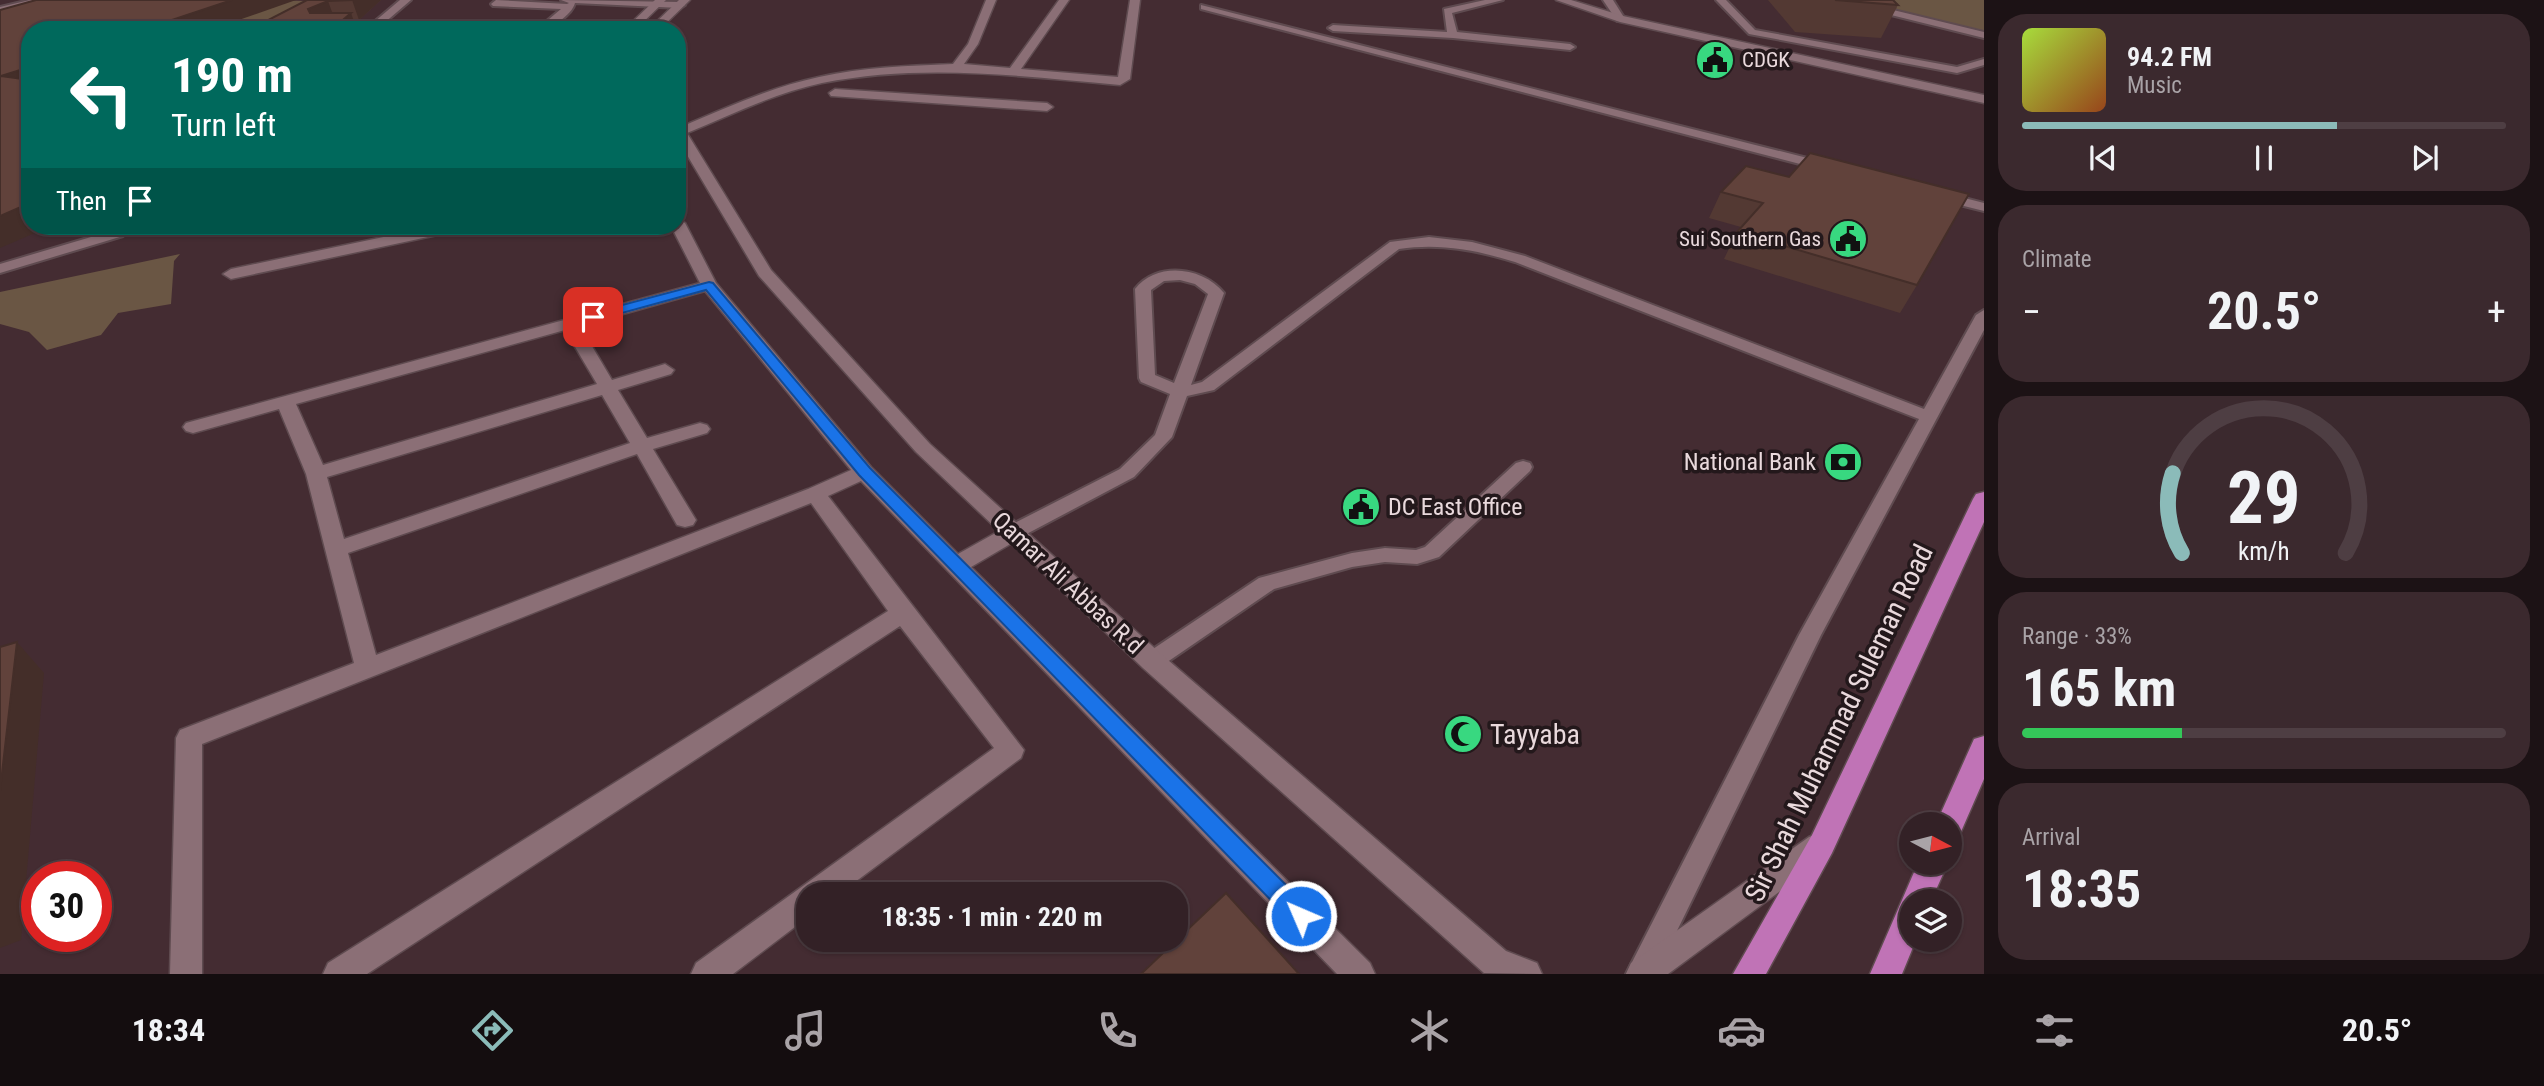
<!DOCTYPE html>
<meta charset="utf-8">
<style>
:root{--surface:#332126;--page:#3b292e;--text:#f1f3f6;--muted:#a9a3a7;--line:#4e3e43;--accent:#8bbbb9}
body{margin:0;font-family:"Roboto Condensed",sans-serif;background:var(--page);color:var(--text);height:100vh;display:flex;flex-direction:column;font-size:26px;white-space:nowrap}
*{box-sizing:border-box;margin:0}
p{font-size:23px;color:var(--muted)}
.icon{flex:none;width:38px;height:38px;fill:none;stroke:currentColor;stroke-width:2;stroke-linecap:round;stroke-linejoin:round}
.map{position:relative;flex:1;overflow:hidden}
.sheet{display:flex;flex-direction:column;gap:14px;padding:14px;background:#1c1215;width:560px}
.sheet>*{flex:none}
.hud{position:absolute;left:21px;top:21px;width:665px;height:214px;border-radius:28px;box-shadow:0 2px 5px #0004,0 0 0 2px var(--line);background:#00695c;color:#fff;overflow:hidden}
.needle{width:46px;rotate:97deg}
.fabs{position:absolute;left:1899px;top:812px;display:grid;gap:14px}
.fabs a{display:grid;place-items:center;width:63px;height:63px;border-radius:50%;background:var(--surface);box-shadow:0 2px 5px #0004,0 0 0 2px var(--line);font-size:35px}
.speed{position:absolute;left:21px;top:861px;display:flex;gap:14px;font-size:35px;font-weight:700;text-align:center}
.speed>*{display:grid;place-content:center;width:91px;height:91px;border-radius:50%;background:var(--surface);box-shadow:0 2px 5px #0004,0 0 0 2px var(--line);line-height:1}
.speed .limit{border:10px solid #d22;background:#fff;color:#111}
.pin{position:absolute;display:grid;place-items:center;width:60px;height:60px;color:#fff;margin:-30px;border-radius:14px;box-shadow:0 4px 10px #0006}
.me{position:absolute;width:77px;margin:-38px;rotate:315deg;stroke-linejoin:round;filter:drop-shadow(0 0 5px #0008)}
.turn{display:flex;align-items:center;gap:24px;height:147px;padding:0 35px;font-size:32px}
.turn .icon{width:91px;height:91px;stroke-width:2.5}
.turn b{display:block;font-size:49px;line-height:60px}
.then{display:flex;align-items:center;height:66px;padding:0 35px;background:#0003;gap:14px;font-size:26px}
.big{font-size:52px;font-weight:700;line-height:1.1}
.sheet .widget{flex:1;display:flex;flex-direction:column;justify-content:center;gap:10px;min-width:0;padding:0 24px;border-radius:28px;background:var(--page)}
.sheet .dial{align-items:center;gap:0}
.dial svg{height:182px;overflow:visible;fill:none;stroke:var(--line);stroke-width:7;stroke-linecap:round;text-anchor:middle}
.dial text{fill:var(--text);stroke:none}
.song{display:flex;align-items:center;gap:21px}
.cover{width:84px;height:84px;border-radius:10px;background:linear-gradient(135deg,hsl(80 70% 55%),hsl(20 70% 35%))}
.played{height:7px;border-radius:4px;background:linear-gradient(90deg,var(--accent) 65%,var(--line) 65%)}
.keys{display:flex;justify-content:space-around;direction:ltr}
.heat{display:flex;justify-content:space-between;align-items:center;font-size:38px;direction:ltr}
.charge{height:10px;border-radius:5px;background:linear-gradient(90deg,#34c759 33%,var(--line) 0)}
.trip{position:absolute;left:796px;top:882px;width:392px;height:70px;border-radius:28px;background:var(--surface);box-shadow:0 2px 5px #0004,0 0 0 2px var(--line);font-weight:700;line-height:70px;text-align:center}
.menu{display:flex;height:112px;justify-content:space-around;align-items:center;background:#140d0f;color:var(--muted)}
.menu .icon{width:49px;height:49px}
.menu .active{color:var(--accent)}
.menu b{font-size:32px;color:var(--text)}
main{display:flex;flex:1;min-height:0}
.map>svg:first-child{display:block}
.green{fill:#6a5644}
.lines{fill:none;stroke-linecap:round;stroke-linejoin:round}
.lane-casing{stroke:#5f4b50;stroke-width:4}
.street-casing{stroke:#5f4b50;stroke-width:3}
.highway-casing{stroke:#5f4b50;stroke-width:3}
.lane{fill:#8b6f76;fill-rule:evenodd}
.street{fill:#8b6f76;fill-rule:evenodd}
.highway{fill:#c073b6;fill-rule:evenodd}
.wall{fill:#533933}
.shaded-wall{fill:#442e29}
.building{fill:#61423b;stroke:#442e29;stroke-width:2}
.route{fill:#1a73e8;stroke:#114b97;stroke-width:2}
.labels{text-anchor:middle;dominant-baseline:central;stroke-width:7;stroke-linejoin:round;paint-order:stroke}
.far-poi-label{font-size:21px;fill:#e9d9dc;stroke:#23181b;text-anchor:start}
.poi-label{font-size:24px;fill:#e9d9dc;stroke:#23181b;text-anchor:end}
.street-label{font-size:24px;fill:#e9d9dc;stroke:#23181b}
.near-street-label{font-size:28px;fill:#e9d9dc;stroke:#23181b}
.near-poi-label{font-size:28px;fill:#e9d9dc;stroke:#23181b;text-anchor:start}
</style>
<main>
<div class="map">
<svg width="1984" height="974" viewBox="0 0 1984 974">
<rect width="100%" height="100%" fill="#442c32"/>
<g class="green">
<polygon points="267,0 307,1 288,30 188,30"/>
<polygon points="1886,0 1984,0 1984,33 1899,11"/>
<polygon points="180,254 174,261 171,304 118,313 101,335 47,350 29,332 0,324 0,292"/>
</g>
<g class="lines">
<defs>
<g id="lane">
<polygon points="30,0 46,0 0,13 0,7"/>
<polygon points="400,0 411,0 376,30 318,30 335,23 374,22"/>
<path d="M496 0 567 4 569 3 561 0 680 2 685 5 680 8 575 3C572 15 550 30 536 30L561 9 493 6 491 4Z"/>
<polygon points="1485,0 1503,0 1452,13 1457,32 1570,44 1575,47 1570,50 1453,38 1333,31 1328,28 1333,25 1447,32 1444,9"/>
<polygon points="1603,0 1613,0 1625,19 1623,21 1617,21"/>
<polygon points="1716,0 1726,0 1755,30 1957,67 1984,59 1984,65 1957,73 1749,34"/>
<polygon points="1867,0 1878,0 1889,9 1984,32 1984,38 1883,13"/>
<polygon points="1201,5 1831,164 1833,167 1831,170 1823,170 1201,9"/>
<polygon points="1941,192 1984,203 1984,211 1936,199 1936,193"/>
<polygon points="118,229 125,233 123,236 0,273 0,264"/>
<path d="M1429 237 1472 242 1525 256 1924 409 1976 315 1984 310V330L1821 635 1656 974H1626L1799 635 1919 419 1515 262C1476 250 1440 243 1399 249L1214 390 1187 396 1172 437 1134 477 1019 538H1005L1002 533 1005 528 1120 469 1155 435 1170 394 1141 382 1139 378 1135 289C1157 261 1203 267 1224 293L1191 385 1202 382 1390 242ZM1180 280 1195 284 1208 294 1174 383 1155 375 1151 290 1164 281Z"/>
<polygon points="1523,461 1530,463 1532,467 1530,471 1439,557 1417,564 1385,562 1352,567 1274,589 1160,667 1152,670 1144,667 1141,661 1144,655 1259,578 1352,553 1385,548 1416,550 1425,547 1516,463"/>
</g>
<g id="street">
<polygon points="655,0 666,0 635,30 624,30"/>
<polygon points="679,0 690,0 659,30 648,30"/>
<path d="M986 0H996L978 44 964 64 1010 68 1059 0H1069L1021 69 1118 77 1130 0H1140L1130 79 1120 85C1019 76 923 63 822 83 775 93 731 115 687 133L771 270 930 444 1161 654 1506 951 1537 963 1542 974 1484 973 1143 668 1012 543 971 567 1370 963 1375 974H1337L861 481 828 496 1024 750 1021 758 839 894H808V917L733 974H691L696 963 994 748 900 626 367 974H323L328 963 888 611 811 503 202 744V974H170L176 738 180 730 354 663 306 474 279 409 193 433 186 431 183 427 186 423 700 283 671 226H677V219L685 223 716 283 871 467 958 554 999 531 916 452 759 276 677 138V123L683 126C727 107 772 87 819 77 863 67 908 66 953 64L968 44ZM705 291 851 470 808 489 376 655 348 553 637 454 677 525 685 527 693 525 696 520 653 449 707 433 710 429 707 425 700 423 647 438 618 390 671 374 674 370 665 364 612 380 580 326ZM565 330 597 384 323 465 296 404ZM602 395 630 443 344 539 327 477Z"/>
<polygon points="1556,0 1571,0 1623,16 1984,95 1984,103 1620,22"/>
<polygon points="835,89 1047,103 1053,107 1047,111 831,96 829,93"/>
<polygon points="436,226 464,226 456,231 231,279 223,274 231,269"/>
<polygon points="1819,833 1829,837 1834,846 1829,855 1668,974 1626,974 1631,963 1809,837"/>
</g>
<g id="highway">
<polygon points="1984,492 1984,522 1832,853 1766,974 1733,974 1812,835 1973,499 1976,494"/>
<polygon points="1984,736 1984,779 1960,834 1950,838 1950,824 1936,824 1974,739"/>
<polygon points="1918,863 1948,863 1931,901 1911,901 1911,940 1916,940 1902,974 1870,974"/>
</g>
</defs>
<use href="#lane" class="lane-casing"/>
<use href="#street" class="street-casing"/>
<use href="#highway" class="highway-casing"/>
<use href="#lane" class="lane"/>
<use href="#street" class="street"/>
<use href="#highway" class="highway"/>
</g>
<g class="wall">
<polygon points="306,0 381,0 359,20 354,20 357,30"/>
<polygon points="1768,0 1893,0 1898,5 1881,38 1795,32"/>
<polygon points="1789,177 1917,285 1900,313 1724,259 1737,232 1741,227 1709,218 1721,192"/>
</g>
<g class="shaded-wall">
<polygon points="232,0 296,0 210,30 142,30"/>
<polygon points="352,0 381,0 359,20"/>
<polygon points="328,1 335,20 316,29 308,9"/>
<polygon points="351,13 357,30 331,30"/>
<polygon points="30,67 30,92 1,76"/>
<polygon points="30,203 30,226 51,226 0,248 0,216"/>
<polygon points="17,642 44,673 21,940 0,948 0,791"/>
</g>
<g class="building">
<polygon points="36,0 232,0 142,30 30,30 30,67 1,76 30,80 30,203 0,216 0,10"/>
<polygon points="307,0 353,0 328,1 308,9 310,13 351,13 331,30 249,30"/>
<polygon points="1835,0 1893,0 1898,5"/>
<polygon points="1810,153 1969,194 1917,285 1737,232 1763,203 1721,192 1746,166 1789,177"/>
<polygon points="17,642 0,791 0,647"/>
<polygon points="1226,893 1299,974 1141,974"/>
</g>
<polygon class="route" points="709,282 713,283 870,468 1309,908 1313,916 1309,923 1301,927 1293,923 859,475 706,290 593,321 586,317 588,314"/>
<defs>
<symbol id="civic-disc" viewBox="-11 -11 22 22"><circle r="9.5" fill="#38d880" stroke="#23181b"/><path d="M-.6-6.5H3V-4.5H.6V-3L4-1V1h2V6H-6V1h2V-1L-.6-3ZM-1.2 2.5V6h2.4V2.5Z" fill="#111"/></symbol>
<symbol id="bank-disc" viewBox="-11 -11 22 22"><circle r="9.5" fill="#38d880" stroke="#23181b"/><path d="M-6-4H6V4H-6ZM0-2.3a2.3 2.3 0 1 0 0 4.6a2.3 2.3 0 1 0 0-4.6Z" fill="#111"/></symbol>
<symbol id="mosque-disc" viewBox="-11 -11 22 22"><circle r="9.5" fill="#38d880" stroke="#23181b"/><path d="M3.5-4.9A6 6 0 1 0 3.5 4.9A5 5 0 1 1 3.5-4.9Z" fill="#111"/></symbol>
</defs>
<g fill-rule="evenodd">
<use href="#civic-disc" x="1693" y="38" width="44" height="44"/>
<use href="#civic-disc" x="1826" y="217" width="44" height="44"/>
<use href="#bank-disc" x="1821" y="440" width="44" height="44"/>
<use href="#civic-disc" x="1339" y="485" width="44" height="44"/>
<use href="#mosque-disc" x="1441" y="712" width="44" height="44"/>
</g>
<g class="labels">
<g class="far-poi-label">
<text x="1742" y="60">CDGK</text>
<text x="1821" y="239" text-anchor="end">Sui Southern Gas</text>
</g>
<g class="poi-label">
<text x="1816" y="462">National Bank</text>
<text x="1388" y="507" text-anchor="start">DC East Office</text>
</g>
<g class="street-label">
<text transform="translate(1068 583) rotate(43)">Qamar Ali Abbas R.d</text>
</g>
<g class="near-street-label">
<text transform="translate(1839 723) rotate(-64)">Sir Shah Muhammad Suleman Road</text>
</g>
<g class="near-poi-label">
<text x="1490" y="734">Tayyaba</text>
</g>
</g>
</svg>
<div class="fabs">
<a><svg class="needle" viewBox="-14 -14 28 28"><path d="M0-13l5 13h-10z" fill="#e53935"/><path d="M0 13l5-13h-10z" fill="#a9a3a7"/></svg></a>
<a><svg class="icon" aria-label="layers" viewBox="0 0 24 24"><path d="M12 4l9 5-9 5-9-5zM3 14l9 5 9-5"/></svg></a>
</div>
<div class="speed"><div class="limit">30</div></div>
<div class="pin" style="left:593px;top:317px;background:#d93025"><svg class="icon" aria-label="arrive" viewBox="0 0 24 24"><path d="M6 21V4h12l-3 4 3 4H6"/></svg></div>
<svg class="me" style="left:1301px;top:916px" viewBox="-20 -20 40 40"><circle r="17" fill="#1a73e8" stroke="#fff" stroke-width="3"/><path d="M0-11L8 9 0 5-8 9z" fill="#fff"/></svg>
<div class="trip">18:35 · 1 min · 220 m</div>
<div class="hud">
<div class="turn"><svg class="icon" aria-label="left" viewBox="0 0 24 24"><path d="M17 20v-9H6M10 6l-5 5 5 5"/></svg><div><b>190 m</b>Turn left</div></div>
<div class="then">Then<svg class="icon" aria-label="arrive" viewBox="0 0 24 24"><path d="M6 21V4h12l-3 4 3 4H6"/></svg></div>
</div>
</div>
<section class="sheet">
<div class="widget">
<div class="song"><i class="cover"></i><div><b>94.2 FM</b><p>Music</p></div></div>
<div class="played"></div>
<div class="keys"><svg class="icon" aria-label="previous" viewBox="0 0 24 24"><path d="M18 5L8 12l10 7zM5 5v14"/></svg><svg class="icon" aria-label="pause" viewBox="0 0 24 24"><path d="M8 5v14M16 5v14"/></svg><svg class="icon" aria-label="next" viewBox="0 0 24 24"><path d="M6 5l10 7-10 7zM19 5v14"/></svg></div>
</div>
<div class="widget"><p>Climate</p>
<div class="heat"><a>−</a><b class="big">20.5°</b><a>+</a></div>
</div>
<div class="widget dial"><svg viewBox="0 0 100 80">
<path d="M14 69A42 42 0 1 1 86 69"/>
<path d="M14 69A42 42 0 0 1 10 34" stroke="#8bbbb9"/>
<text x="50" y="56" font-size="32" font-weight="700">29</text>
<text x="50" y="72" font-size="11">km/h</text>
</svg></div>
<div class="widget"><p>Range · 33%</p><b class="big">165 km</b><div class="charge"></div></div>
<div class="widget"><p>Arrival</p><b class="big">18:35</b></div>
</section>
</main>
<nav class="menu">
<b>18:34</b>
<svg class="icon active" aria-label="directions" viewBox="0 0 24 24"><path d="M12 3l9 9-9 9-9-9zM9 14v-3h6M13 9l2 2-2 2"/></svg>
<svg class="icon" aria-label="music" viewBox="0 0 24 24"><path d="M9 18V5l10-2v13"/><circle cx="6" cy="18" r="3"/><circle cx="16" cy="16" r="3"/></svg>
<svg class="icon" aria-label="phone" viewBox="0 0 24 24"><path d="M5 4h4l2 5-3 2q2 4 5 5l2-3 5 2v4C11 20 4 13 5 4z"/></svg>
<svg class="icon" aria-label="climate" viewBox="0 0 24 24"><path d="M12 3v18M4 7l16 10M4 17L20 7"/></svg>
<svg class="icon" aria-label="car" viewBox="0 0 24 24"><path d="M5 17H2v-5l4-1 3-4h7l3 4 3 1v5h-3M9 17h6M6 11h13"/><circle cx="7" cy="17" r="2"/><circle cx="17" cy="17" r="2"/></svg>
<svg class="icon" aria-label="filters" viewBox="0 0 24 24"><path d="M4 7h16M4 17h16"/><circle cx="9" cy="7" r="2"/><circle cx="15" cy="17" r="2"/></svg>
<b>20.5°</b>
</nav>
